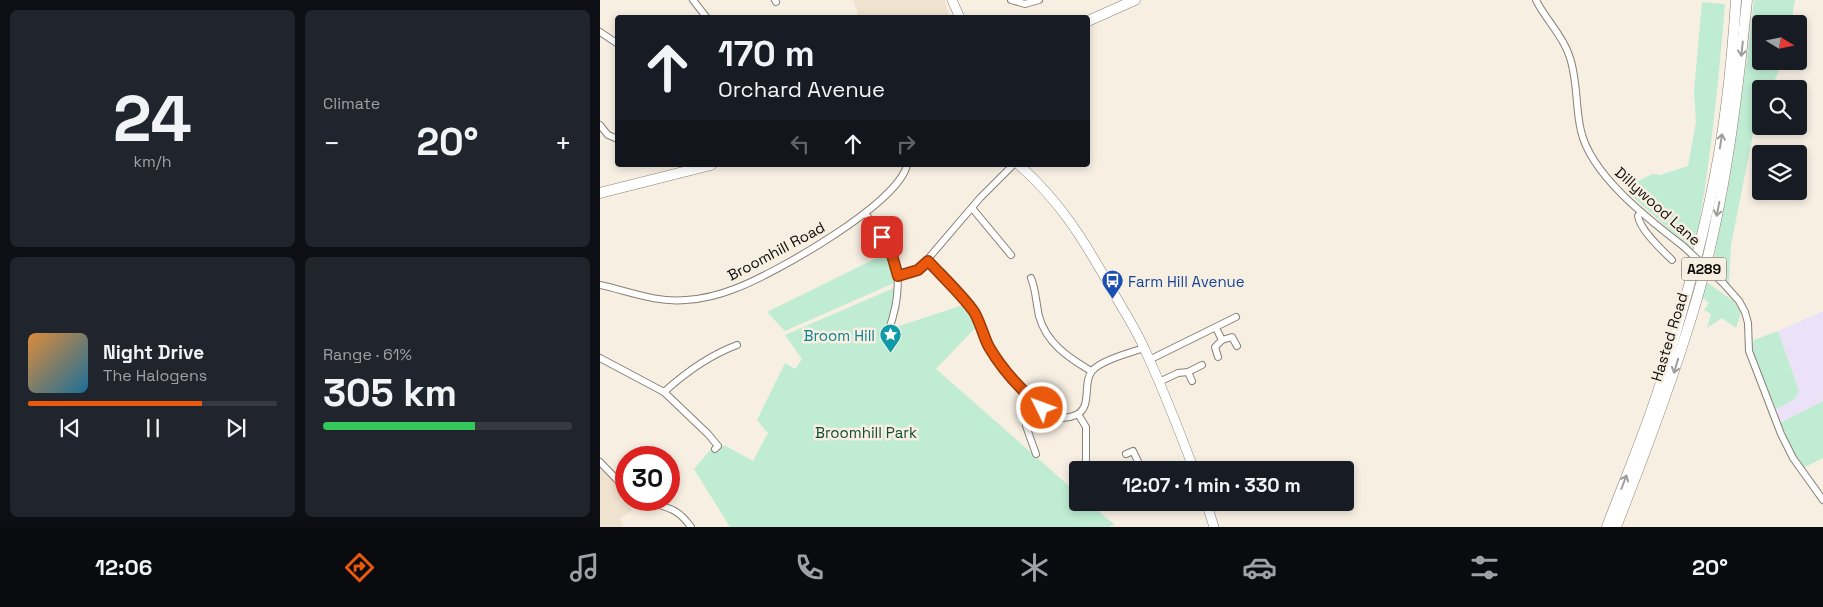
<!DOCTYPE html>
<meta charset="utf-8">
<style>
:root{--surface:#171b24;--page:#20242c;--text:#f1f3f6;--muted:#9ea1a6;--line:#363941;--accent:#ea580c}
body{margin:0;font-family:"Space Grotesk",sans-serif;background:var(--page);color:var(--text);height:100vh;display:flex;flex-direction:column;font-size:19px;white-space:nowrap}
*{box-sizing:border-box;margin:0}
p{font-size:16px;color:var(--muted)}
.icon{flex:none;width:28px;height:28px;fill:none;stroke:currentColor;stroke-width:2;stroke-linecap:round;stroke-linejoin:round}
.map{position:relative;flex:1;overflow:hidden}
.sheet{display:flex;flex-direction:column;gap:10px;padding:10px;background:#0d0f14;width:600px}
.sheet>*{flex:none}
.guide{position:absolute;left:15px;top:15px;width:475px;height:152px;border-radius:5px;box-shadow:0 2px 8px #0003;background:#171b24;color:var(--text);overflow:hidden}
.needle{width:32px;rotate:100deg}
.fabs{position:absolute;left:1152px;top:15px;display:grid;gap:10px}
.fabs a{display:grid;place-items:center;width:55px;height:55px;border-radius:5px;background:var(--surface);box-shadow:0 2px 8px #0003;font-size:25px}
.speed{position:absolute;left:15px;top:446px;display:flex;gap:10px;font-size:25px;font-weight:700;text-align:center}
.speed>*{display:grid;place-content:center;width:65px;height:65px;border-radius:50%;background:var(--surface);box-shadow:0 2px 8px #0003;line-height:1}
.speed .limit{border:8px solid #d22;background:#fff;color:#111}
.pin{position:absolute;display:grid;place-items:center;width:42px;height:42px;color:#fff;margin:-21px;border-radius:10px;box-shadow:0 2px 8px #0006}
.me{position:absolute;width:55px;margin:-28px;rotate:312deg;stroke-linejoin:round;filter:drop-shadow(0 0 4px #0008)}
.turn{display:flex;align-items:center;gap:18px;height:105px;padding:0 20px;font-size:22px}
.turn .icon{width:65px;height:65px;stroke-width:2.5}
.turn b{display:block;font-size:35px;line-height:42px}
.lanes{display:flex;align-items:center;height:48px;padding:0 20px;background:#0003;justify-content:center;gap:25px;direction:ltr}
.lanes .off{opacity:.35}
.big{font-size:38px;font-weight:700;line-height:1.1}
.sheet .tile{flex:1;display:flex;flex-direction:column;justify-content:center;gap:8px;min-width:0;padding:0 18px;border-radius:8px;background:var(--page)}
.sheet .dial{align-items:center;gap:0}
.dial b{font-size:65px;line-height:1}
.song{display:flex;align-items:center;gap:15px}
.cover{width:60px;height:60px;border-radius:8px;background:linear-gradient(135deg,hsl(30 70% 55%),hsl(200 70% 35%))}
.played{height:5px;border-radius:2px;background:linear-gradient(90deg,var(--accent) 70%,var(--line) 70%)}
.keys{display:flex;justify-content:space-around;direction:ltr}
.heat{display:flex;justify-content:space-between;align-items:center;font-size:28px;direction:ltr}
.charge{height:8px;border-radius:4px;background:linear-gradient(90deg,#34c759 61%,var(--line) 0)}
.sheet .tiles{flex:1;display:grid;gap:10px;grid-template-columns:repeat(2,1fr)}
.trip{position:absolute;left:469px;top:461px;width:285px;height:50px;border-radius:5px;background:var(--surface);box-shadow:0 2px 8px #0003;font-weight:700;line-height:50px;text-align:center}
.tabs{display:flex;height:80px;justify-content:space-around;align-items:center;background:#090b0e;color:var(--muted)}
.tabs .icon{width:35px;height:35px}
.tabs .on{color:var(--accent)}
.tabs b{font-size:22px;color:var(--text)}
main{display:flex;flex:1;min-height:0}
.map>svg:first-child{display:block}
.commercial{fill:#ebe2f7}
.built{fill:#efe2ce}
.green{fill:#bfecd3}
.lines{fill:none;stroke-linecap:round;stroke-linejoin:round}
.minor-casing{stroke:#888175;stroke-width:8}
.secondary-casing{stroke:#888175;stroke-width:10}
.primary-casing{stroke:#888175;stroke-width:11}
.minor{stroke:#fff;stroke-width:6}
.secondary{stroke:#fff;stroke-width:9}
.primary{stroke:#fff;stroke-width:10}
.minor-bridge-casing{stroke:#888175;stroke-width:8;stroke-linecap:butt}
.minor-bridge{stroke:#fff;stroke-width:6}
.oneway{stroke:#9f9e9c}
.route-casing{stroke:#983908;stroke-width:12}
.route{stroke:#ea580c;stroke-width:9}
.labels{text-anchor:middle;dominant-baseline:central;stroke-width:5;stroke-linejoin:round;paint-order:stroke}
.shield{fill:#f7efe2;stroke:#555049;stroke-width:1}
.shield-label{font-size:14px;font-weight:bold;fill:#0f0c08}
.street-label{font-size:15px;fill:#0f0c08;stroke:#f7efe2}
.transit-label{font-size:15px;fill:#164399;stroke:#f7efe2;text-anchor:start}
.culture-label{font-size:15px;fill:#0d838f;stroke:#f7efe2;text-anchor:end}
.park-label{font-size:15px;fill:#124c33;stroke:#f7efe2}
</style>
<main>
<section class="sheet">
<div class="tiles">
<div class="tile dial"><b>24</b><p>km/h</p></div>
<div class="tile"><p>Climate</p>
<div class="heat"><a>−</a><b class="big">20°</b><a>+</a></div>
</div>
<div class="tile">
<div class="song"><i class="cover"></i><div><b>Night Drive</b><p>The Halogens</p></div></div>
<div class="played"></div>
<div class="keys"><svg class="icon" aria-label="previous" viewBox="0 0 24 24"><path d="M18 5L8 12l10 7zM5 5v14"/></svg><svg class="icon" aria-label="pause" viewBox="0 0 24 24"><path d="M8 5v14M16 5v14"/></svg><svg class="icon" aria-label="next" viewBox="0 0 24 24"><path d="M6 5l10 7-10 7zM19 5v14"/></svg></div>
</div>
<div class="tile"><p>Range · 61%</p><b class="big">305 km</b><div class="charge"></div></div>
</div>
</section>
<div class="map">
<svg width="1223" height="527" viewBox="0 0 1223 527">
<rect width="100%" height="100%" fill="#f7efe2"/>
<polygon class="commercial" points="1223,311 1223,401 1180,423 1176,409 1195,399 1199,391 1178,331"/>
<g class="built">
<polygon points="253,0 345,0 349,17 259,17"/>
<polygon points="0,465 26,493 26,501 32,510 20,519 24,525 20,527 0,527"/>
</g>
<g class="green">
<path d="M1154 0H1195L1191 24H1161V61H1183L1171 89H1161V111L1155 124 1131 245 1129 284 1112 269C1129 180 1144 91 1154 0Z"/>
<path d="M1102 2 1125 4C1118 87 1110 169 1094 251L1026 191 1038 181 1053 174 1060 175 1088 166 1096 122 1094 91Z"/>
<polygon points="287,253 296,282 185,331 167,312"/>
<polygon points="1108,283 1133,301 1141,313 1136,328 1122,318 1107,328 1111,314 1104,310 1109,303 1102,297 1104,285"/>
<polygon points="296,287 287,330 363,305 376,327 336,369 477,493 478,502 489,503 515,525 508,527 130,527 94,469 112,448 118,452 124,445 153,461 168,433 157,420 185,363 195,369 202,359 185,335"/>
<path d="M1178 331 1199 391 1195 399 1176 409C1170 395 1147 353 1154 340Z"/>
<polygon points="1223,401 1223,458 1203,468 1190,447 1180,423"/>
</g>
<g class="lines">
<defs>
<g id="minor">
<polyline points="93,0 107,18"/>
<polyline points="175,0 176,2"/>
<polyline points="411,0 425,4 439,0"/>
<path d="M936 0C945 19 962 34 969 55 978 79 975 106 981 131 991 175 1048 219 1083 246"/>
<polyline points="0,32 18,44"/>
<polyline points="0,125 8,135 18,139"/>
<polyline points="372,208 411,255"/>
<path d="M1041 212 1038 216C1040 230 1062 250 1072 260"/>
<path d="M265 213C273 224 284 235 290 248 303 275 298 305 288 332"/>
<path d="M328 261C342 276 359 292 372 308 378 317 383 336 389 346 401 367 431 406 453 416 460 419 469 418 476 415 493 407 482 383 492 371 501 360 530 353 544 348"/>
<polyline points="298,276 313,273 321,267 380,198 413,165"/>
<path d="M431 278C436 290 436 303 439 316 446 343 469 358 491 371"/>
<polyline points="1123,283 1139,301 1145,312 1148,323 1149,351 1181,434 1193,458 1223,500"/>
<path d="M0 285C28 291 56 303 86 300 101 299 119 295 134 289 173 275 298 204 307 165"/>
<polyline points="616,328 622,340 615,347 618,357"/>
<polyline points="622,340 632,337 637,346"/>
<polyline points="0,358 64,392 108,434 118,446 115,449"/>
<polyline points="549,360 636,317"/>
<polyline points="588,372 592,381"/>
<polyline points="559,382 578,373 588,372 602,365"/>
<path d="M64 392C85 373 110 355 137 345"/>
<polyline points="435,402 425,415 426,426 436,454"/>
<polyline points="478,414 486,427 486,470"/>
<polyline points="526,454 533,451 542,470"/>
<polyline points="0,462 26,489"/>
<polyline points="575,470 591,463"/>
<path d="M43 500C66 508 76 506 91 527"/>
</g>
<g id="secondary">
<polyline points="352,0 360,18"/>
<path d="M419 165C461 202 485 242 512 290 523 310 536 329 545 350 563 389 579 430 594 470"/>
<polyline points="606,502 614,527"/>
</g>
<g id="primary">
<polyline points="488,21 535,0"/>
<polyline points="0,193 111,165"/>
<path d="M1007 527C1025 479 1046 431 1061 382 1080 320 1098 258 1111 195 1125 131 1132 65 1136 0"/>
<path d="M1016 527C1046 450 1075 374 1098 295 1125 199 1137 99 1147 0"/>
</g>
</defs>
<use href="#minor" class="minor-casing"/>
<use href="#secondary" class="secondary-casing"/>
<use href="#primary" class="primary-casing"/>
<use href="#minor" class="minor"/>
<use href="#secondary" class="secondary"/>
<use href="#primary" class="primary"/>
<defs>
<polyline id="minor-bridge" points="1083,246 1123,283"/>
</defs>
<use href="#minor-bridge" class="minor-bridge-casing"/>
<use href="#minor-bridge" class="minor-bridge"/>
</g>
<defs><path id="oneway-shaft" d="M-6 0H5M1.5-3L5.5 0L1.5 3" fill="none" stroke-width="1.6" stroke-linecap="round" stroke-linejoin="round" transform="scale(1.25)"/></defs>
<g class="oneway">
<use href="#oneway-shaft" transform="translate(1142 49) rotate(96)"/>
<use href="#oneway-shaft" transform="translate(1121 141) rotate(-81)"/>
<use href="#oneway-shaft" transform="translate(1118 209) rotate(101)"/>
<use href="#oneway-shaft" transform="translate(1076 366) rotate(107)"/>
<use href="#oneway-shaft" transform="translate(1024 482) rotate(-69)"/>
</g>
<g class="lines">
<defs>
<path id="route" d="M282 237 290 248 298 276 318 270 328 261C342 276 359 292 372 309 379 317 383 336 389 347 403 371 421 390 442 408"/>
</defs>
<use href="#route" class="route-casing"/>
<use href="#route" class="route"/>
</g>
<defs>
<symbol id="bus-pin" viewBox="-11 -11 22 30"><path d="M0 17L-7.5 6A9.5 9.5 0 1 1 7.5 6Z" fill="#1a4fb4" stroke="#f7efe2"/><path d="M-5-6H5V4H4V6H2V4H-2V6H-4V4H-5ZM-3.5-4V0h7V-4ZM-3.5 1.2v1.5H-2V1.2ZM2 1.2v1.5H3.5V1.2Z" fill="#fff"/></symbol>
<symbol id="sight-pin" viewBox="-11 -11 22 30"><path d="M0 17L-7.5 6A9.5 9.5 0 1 1 7.5 6Z" fill="#0f9aa8" stroke="#f7efe2"/><path d="M0-6L1.8-2.2L6-1.7L2.9 1.2L3.7 5.4L0 3.3L-3.7 5.4L-2.9 1.2L-6-1.7L-1.8-2.2Z" fill="#fff"/></symbol>
</defs>
<g fill-rule="evenodd">
<use href="#bus-pin" x="500" y="268" width="25" height="34"/>
<use href="#sight-pin" x="278" y="322" width="25" height="34"/>
</g>
<g class="labels">
<rect class="shield" x="1081.5" y="257.5" width="45" height="23" rx="4"/>
<g class="shield-label">
<text x="1104" y="269">A289</text>
</g>
<g class="street-label">
<text transform="translate(1058 206) rotate(42)">Dillywood Lane</text>
<text transform="translate(176 251) rotate(-28)">Broomhill Road</text>
<text transform="translate(1069 337) rotate(-73)">Hasted Road</text>
</g>
<g class="transit-label">
<text x="528" y="281">Farm Hill Avenue</text>
</g>
<g class="culture-label">
<text x="275" y="335">Broom Hill</text>
</g>
<g class="park-label">
<text x="266" y="432">Broomhill Park</text>
</g>
</g>
</svg>
<div class="fabs">
<a><svg class="needle" viewBox="-14 -14 28 28"><path d="M0-13l5 13h-10z" fill="#e53935"/><path d="M0 13l5-13h-10z" fill="#9ea1a6"/></svg></a>
<a><svg class="icon" aria-label="search" viewBox="0 0 24 24"><circle cx="10" cy="10" r="6"/><path d="M15 15l6 6"/></svg></a>
<a><svg class="icon" aria-label="layers" viewBox="0 0 24 24"><path d="M12 4l9 5-9 5-9-5zM3 14l9 5 9-5"/></svg></a>
</div>
<div class="speed"><div class="limit">30</div></div>
<div class="pin" style="left:282px;top:237px;background:#d93025"><svg class="icon" aria-label="arrive" viewBox="0 0 24 24"><path d="M6 21V4h12l-3 4 3 4H6"/></svg></div>
<svg class="me" style="left:442px;top:408px" viewBox="-20 -20 40 40"><circle r="17" fill="#ea580c" stroke="#fff" stroke-width="3"/><path d="M0-11L8 9 0 5-8 9z" fill="#fff"/></svg>
<div class="trip">12:07 · 1 min · 330 m</div>
<div class="guide">
<div class="turn"><svg class="icon" aria-label="ahead" viewBox="0 0 24 24"><path d="M12 20V5M6 11l6-6 6 6"/></svg><div><b>170 m</b>Orchard Avenue</div></div>
<div class="lanes"><svg class="icon off" aria-label="left" viewBox="0 0 24 24"><path d="M17 20v-9H6M10 6l-5 5 5 5"/></svg><svg class="icon" aria-label="ahead" viewBox="0 0 24 24"><path d="M12 20V5M6 11l6-6 6 6"/></svg><svg class="icon off" aria-label="right" viewBox="0 0 24 24"><path d="M7 20v-9h11M14 6l5 5-5 5"/></svg></div>
</div>
</div>
</main>
<nav class="tabs">
<b>12:06</b>
<svg class="icon on" aria-label="directions" viewBox="0 0 24 24"><path d="M12 3l9 9-9 9-9-9zM9 14v-3h6M13 9l2 2-2 2"/></svg>
<svg class="icon" aria-label="music" viewBox="0 0 24 24"><path d="M9 18V5l10-2v13"/><circle cx="6" cy="18" r="3"/><circle cx="16" cy="16" r="3"/></svg>
<svg class="icon" aria-label="phone" viewBox="0 0 24 24"><path d="M5 4h4l2 5-3 2q2 4 5 5l2-3 5 2v4C11 20 4 13 5 4z"/></svg>
<svg class="icon" aria-label="climate" viewBox="0 0 24 24"><path d="M12 3v18M4 7l16 10M4 17L20 7"/></svg>
<svg class="icon" aria-label="car" viewBox="0 0 24 24"><path d="M5 17H2v-5l4-1 3-4h7l3 4 3 1v5h-3M9 17h6M6 11h13"/><circle cx="7" cy="17" r="2"/><circle cx="17" cy="17" r="2"/></svg>
<svg class="icon" aria-label="filters" viewBox="0 0 24 24"><path d="M4 7h16M4 17h16"/><circle cx="9" cy="7" r="2"/><circle cx="15" cy="17" r="2"/></svg>
<b>20°</b>
</nav>
